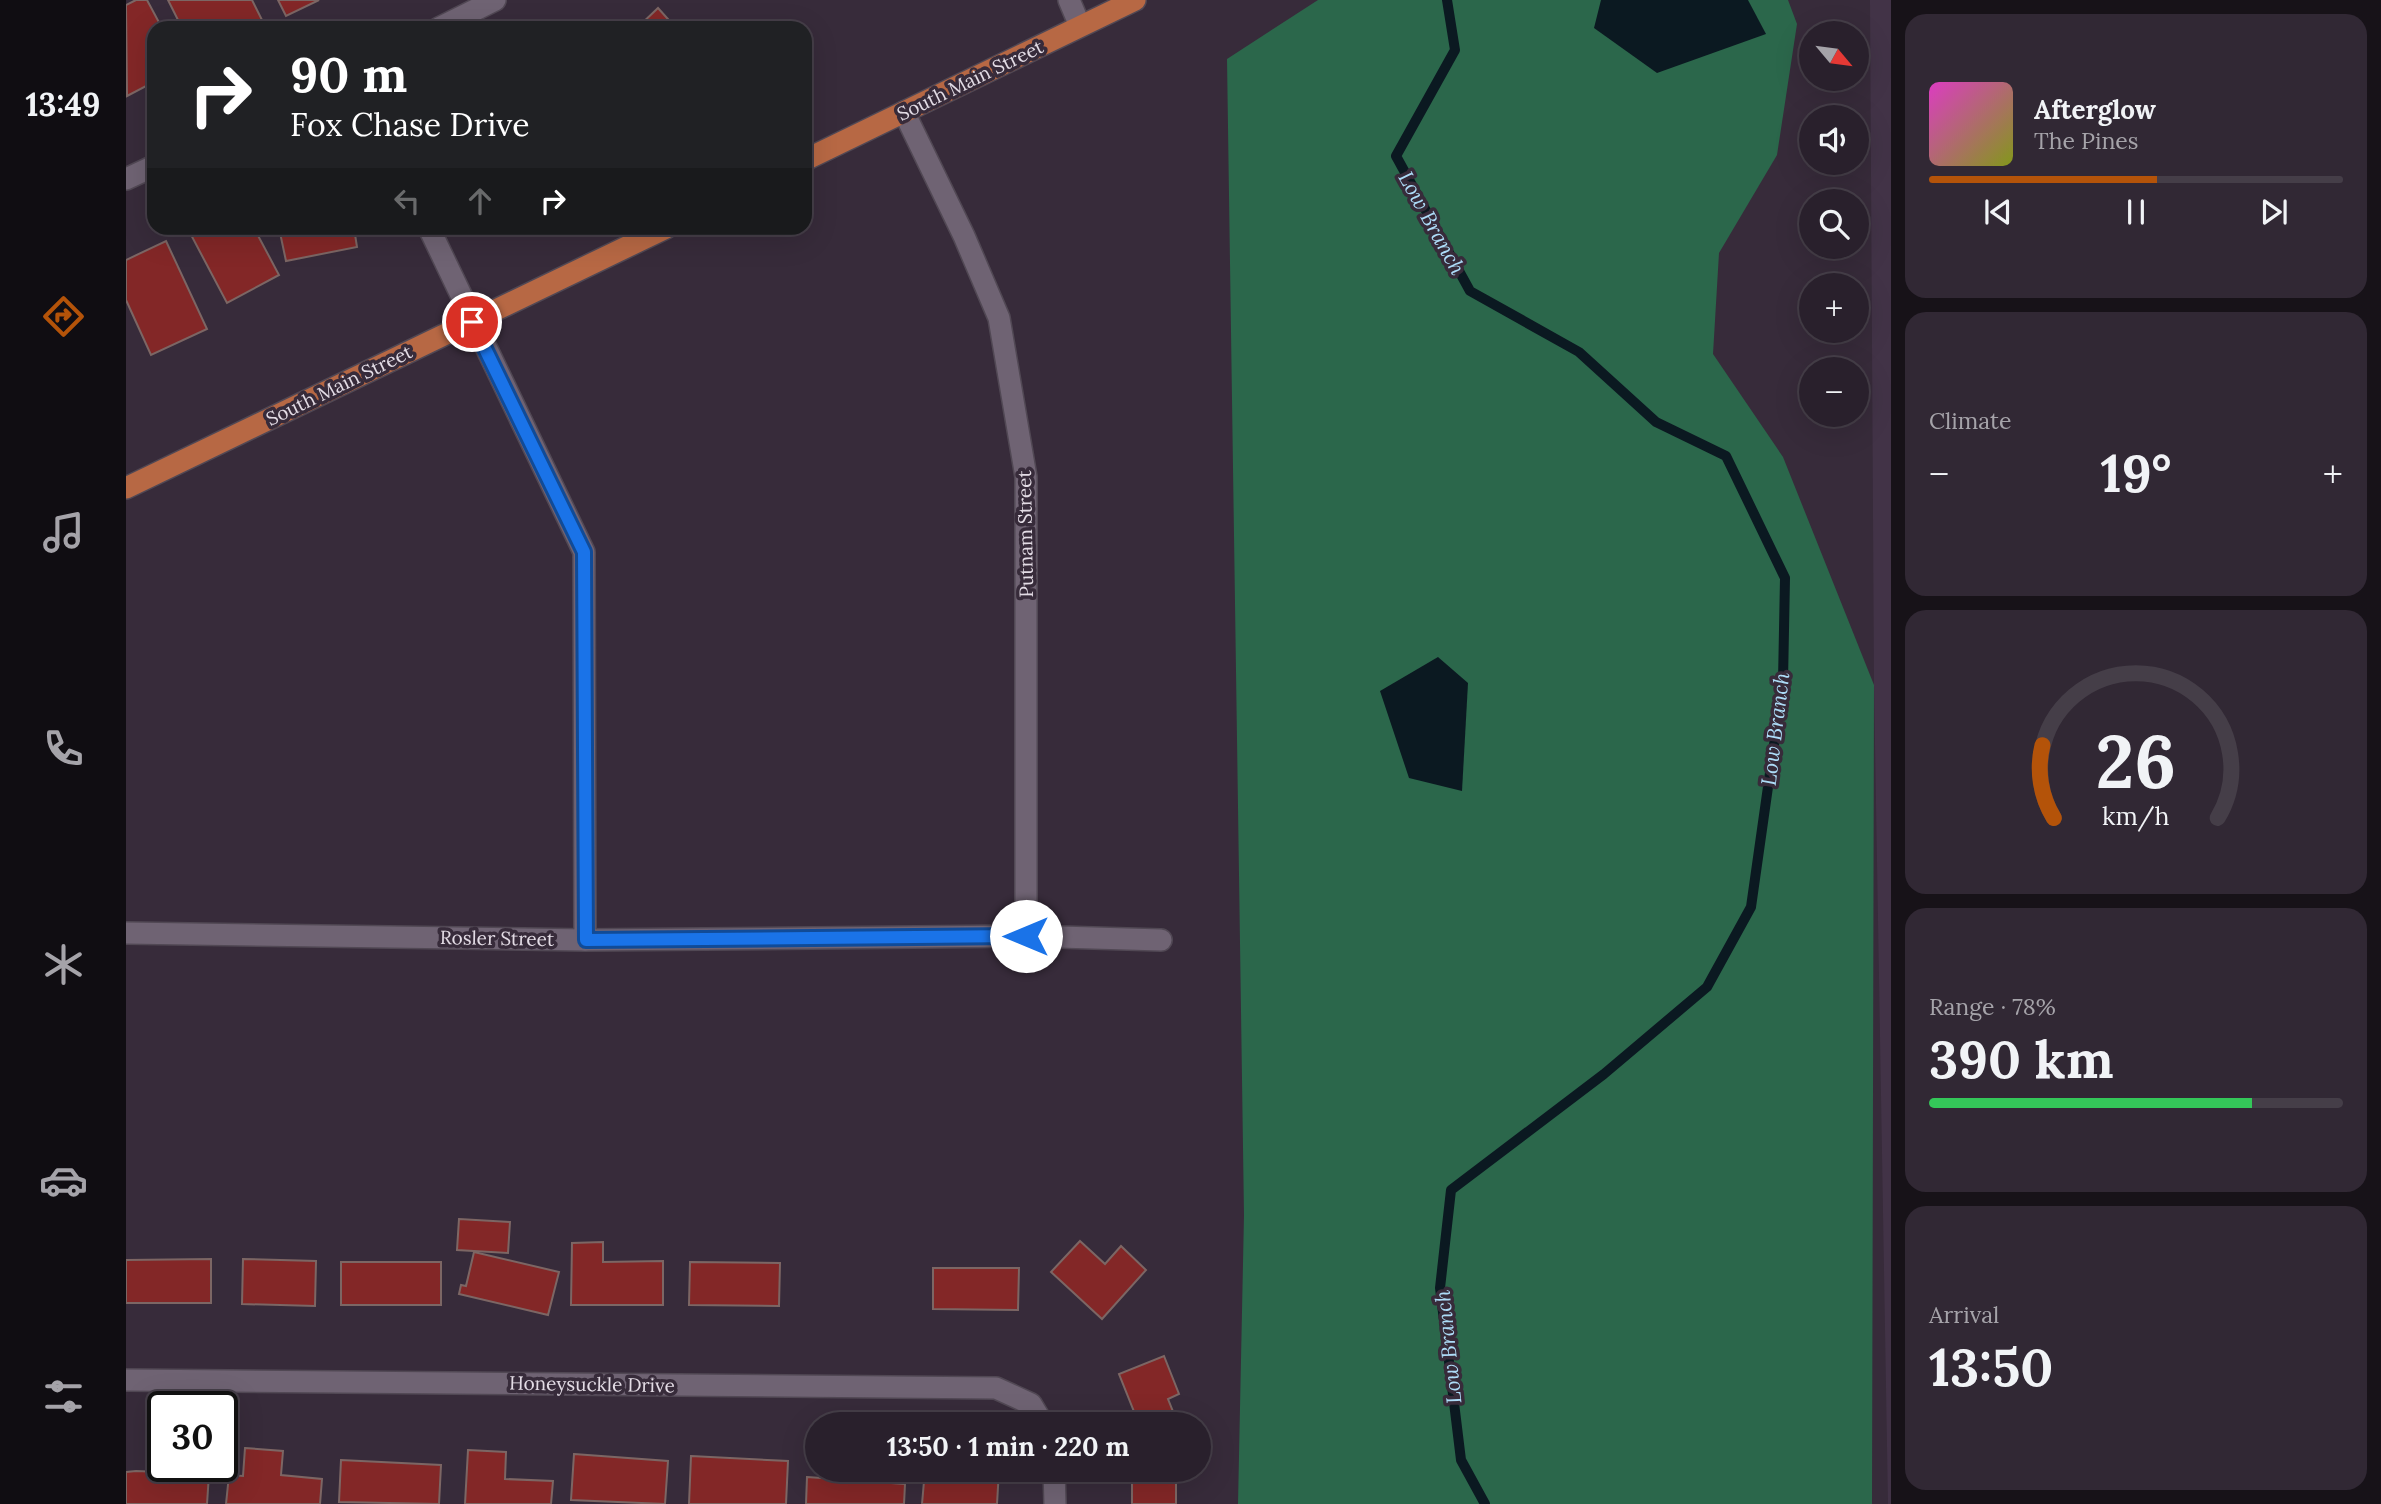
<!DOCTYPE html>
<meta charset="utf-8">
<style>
:root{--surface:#29202c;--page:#312834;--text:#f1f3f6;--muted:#a5a3a9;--line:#453e48;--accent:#b45309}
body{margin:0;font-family:Lora,serif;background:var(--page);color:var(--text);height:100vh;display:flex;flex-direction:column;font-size:26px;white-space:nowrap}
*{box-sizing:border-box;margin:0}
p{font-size:23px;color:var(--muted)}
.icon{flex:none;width:38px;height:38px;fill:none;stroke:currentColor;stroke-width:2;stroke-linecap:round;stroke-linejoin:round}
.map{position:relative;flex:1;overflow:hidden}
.panel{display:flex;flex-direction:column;gap:14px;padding:14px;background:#171218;width:490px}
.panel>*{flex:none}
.top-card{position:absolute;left:21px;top:21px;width:665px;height:214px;border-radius:21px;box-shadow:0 7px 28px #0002,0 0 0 2px var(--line);background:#202124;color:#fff;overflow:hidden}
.needle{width:46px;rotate:119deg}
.controls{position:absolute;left:1673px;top:21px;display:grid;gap:14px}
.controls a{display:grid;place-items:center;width:70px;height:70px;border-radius:50%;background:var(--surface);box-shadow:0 7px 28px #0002,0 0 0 2px var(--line);font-size:35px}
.speed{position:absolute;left:21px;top:1391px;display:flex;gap:14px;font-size:35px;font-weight:700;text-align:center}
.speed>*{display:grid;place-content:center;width:91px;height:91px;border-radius:50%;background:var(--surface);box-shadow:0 7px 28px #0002,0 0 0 2px var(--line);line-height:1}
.speed .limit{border:4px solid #111;border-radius:10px;background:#fff;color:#111}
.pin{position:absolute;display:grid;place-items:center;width:60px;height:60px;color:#fff;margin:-30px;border:4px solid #fff;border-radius:50%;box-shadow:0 2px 7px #0007}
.me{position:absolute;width:77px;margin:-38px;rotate:270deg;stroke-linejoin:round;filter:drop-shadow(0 0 5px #0008)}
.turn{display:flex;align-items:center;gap:24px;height:147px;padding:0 28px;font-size:32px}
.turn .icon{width:91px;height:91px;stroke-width:2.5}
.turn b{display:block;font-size:49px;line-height:60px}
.lanes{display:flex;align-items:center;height:66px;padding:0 28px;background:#0003;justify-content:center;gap:35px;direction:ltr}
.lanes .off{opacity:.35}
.big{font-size:52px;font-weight:700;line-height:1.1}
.panel .widget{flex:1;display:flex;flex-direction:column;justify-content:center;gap:10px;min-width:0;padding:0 24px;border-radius:21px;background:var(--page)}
.panel .dial{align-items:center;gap:0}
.dial svg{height:182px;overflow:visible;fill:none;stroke:var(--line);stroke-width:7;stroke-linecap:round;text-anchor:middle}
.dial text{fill:var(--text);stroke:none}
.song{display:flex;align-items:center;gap:21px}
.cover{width:84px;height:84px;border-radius:10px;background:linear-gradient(135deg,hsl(310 70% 55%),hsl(70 70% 35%))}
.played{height:7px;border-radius:4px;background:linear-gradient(90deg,var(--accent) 55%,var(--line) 55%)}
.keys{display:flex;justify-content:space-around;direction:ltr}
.heat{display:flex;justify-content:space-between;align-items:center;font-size:38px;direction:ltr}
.charge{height:10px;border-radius:5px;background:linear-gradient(90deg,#34c759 78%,var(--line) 0)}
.trip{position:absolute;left:679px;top:1412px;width:406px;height:70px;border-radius:35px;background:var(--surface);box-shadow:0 7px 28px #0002,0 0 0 2px var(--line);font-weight:700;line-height:70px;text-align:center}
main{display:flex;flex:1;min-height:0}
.tab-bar{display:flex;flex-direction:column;width:126px;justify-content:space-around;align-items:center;background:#100d12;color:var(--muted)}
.tab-bar .icon{width:49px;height:49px}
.tab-bar .active{color:var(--accent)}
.tab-bar b{font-size:32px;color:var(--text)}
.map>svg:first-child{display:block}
.built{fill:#423347}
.green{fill:#2b674b}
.water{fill:#0b1921}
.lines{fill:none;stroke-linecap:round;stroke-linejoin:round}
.stream{stroke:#0b1921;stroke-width:10}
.building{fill:#832727;stroke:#7c6664;stroke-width:2}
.minor-casing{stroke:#514854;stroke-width:24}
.major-casing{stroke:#514854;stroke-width:24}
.minor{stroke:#6f6373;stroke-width:21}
.major{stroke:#b76844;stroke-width:21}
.route-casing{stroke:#114b97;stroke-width:18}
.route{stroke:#1a73e8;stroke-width:12}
.labels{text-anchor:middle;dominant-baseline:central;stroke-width:7;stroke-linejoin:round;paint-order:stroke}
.street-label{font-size:19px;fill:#e3dce5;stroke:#372b3a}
.water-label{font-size:21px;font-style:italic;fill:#addcf8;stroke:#372b3a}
</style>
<main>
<nav class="tab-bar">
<b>13:49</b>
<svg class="icon active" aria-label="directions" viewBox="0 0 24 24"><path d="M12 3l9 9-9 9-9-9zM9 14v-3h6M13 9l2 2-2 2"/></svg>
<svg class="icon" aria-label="music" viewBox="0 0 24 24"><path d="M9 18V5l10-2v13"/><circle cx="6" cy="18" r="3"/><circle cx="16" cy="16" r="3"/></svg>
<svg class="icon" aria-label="phone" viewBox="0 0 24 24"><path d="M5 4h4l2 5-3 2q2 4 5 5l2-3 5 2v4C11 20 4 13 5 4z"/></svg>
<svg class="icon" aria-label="climate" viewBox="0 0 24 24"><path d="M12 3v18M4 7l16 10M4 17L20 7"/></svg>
<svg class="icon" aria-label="car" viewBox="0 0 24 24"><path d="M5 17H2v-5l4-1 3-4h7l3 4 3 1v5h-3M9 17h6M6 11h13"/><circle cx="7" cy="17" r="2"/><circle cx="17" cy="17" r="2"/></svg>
<svg class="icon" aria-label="filters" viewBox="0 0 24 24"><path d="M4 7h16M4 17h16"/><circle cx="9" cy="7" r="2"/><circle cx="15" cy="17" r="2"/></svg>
</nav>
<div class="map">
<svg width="1765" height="1504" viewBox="0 0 1765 1504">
<rect width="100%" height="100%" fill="#372b3a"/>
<polygon class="built" points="1744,0 1765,0 1765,1504 1762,1504 1748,685"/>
<polygon class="green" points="1192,0 1662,0 1671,24 1651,155 1593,253 1587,354 1657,457 1748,685 1746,1504 1112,1504 1118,1215 1101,59"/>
<g class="water">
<polygon points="1475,0 1622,0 1640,34 1531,73 1468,28"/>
<polygon points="1312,657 1342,683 1336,791 1283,778 1254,691"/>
</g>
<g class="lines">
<polyline class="stream" points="1321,0 1329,50 1270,156 1344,291 1453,352 1530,422 1600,456 1659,578 1657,681 1625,907 1581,987 1478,1074 1325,1190 1314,1288 1335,1460 1359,1504"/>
</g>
<g class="building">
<polygon points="10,0 21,0 36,28 28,28 28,82 1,96 0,5"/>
<polygon points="42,0 126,0 140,28 103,28 101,23 90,28 56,28"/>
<polygon points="152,0 193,0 160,16"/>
<polygon points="532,8 550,28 511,28"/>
<polygon points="69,228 128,228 153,275 101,303 63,231"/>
<polygon points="153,228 228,228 231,247 160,261"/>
<polygon points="40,241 81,329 25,355 0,300 0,260"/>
<polygon points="333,1219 384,1222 382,1253 331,1250"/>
<polygon points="954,1241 979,1264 995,1246 1020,1270 976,1319 925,1272"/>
<polygon points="477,1242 477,1262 537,1261 537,1305 445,1305 446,1243"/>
<polygon points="348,1252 433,1272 422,1315 333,1294 335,1285 340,1286"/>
<polygon points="85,1259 85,1303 0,1303 0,1260"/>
<polygon points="117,1259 190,1261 189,1306 116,1304"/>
<rect x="215" y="1262" width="100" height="43"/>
<polygon points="564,1262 654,1263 653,1306 563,1305"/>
<polygon points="807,1268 893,1268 892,1310 807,1309"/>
<polygon points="1038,1356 1053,1394 1042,1399 1050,1419 1038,1424 1013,1424 993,1374"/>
<polygon points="119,1448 157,1451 155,1475 196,1479 194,1504 100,1504 103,1475 117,1476"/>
<polygon points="342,1450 380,1452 379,1479 427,1481 425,1504 339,1504"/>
<polygon points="448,1454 542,1461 539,1504 445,1500"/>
<polygon points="565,1456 662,1461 660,1504 563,1504"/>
<polygon points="215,1460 315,1465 313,1504 213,1502"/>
<polygon points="799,1470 873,1470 871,1504 796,1504"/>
<rect x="1006" y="1470" width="44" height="34"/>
<polygon points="10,1471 83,1474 81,1504 0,1504 0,1472"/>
<polygon points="681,1477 779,1484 778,1504 680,1504"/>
</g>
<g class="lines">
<defs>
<g id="minor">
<polyline points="943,0 954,26"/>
<polyline points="313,28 369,0"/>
<polyline points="778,112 838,236 873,318 900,477 900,936"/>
<polyline points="0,179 28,166"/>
<polyline points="303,228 458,552 459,940"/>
<polyline points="0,933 459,940 900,936 1035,940"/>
<polyline points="0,1380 870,1388 905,1404 917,1424"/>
<polyline points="928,1470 929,1504"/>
</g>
<g id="major">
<polyline points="679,160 1009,0"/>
<polyline points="0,488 540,228"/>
</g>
</defs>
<use href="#minor" class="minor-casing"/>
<use href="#major" class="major-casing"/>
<use href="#minor" class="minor"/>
<use href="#major" class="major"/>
</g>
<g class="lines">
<defs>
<polyline id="route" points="346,322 458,552 460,940 900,936"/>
</defs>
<use href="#route" class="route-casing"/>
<use href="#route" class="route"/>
</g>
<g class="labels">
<g class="street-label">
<text transform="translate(844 80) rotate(-26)">South Main Street</text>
<text transform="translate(213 385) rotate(-26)">South Main Street</text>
<text transform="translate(899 534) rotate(-91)">Putnam Street</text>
<text transform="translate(371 938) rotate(1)">Rosler Street</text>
<text transform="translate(466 1384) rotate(1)">Honeysuckle Drive</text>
</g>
<g class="water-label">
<text transform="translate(1306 223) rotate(61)">Low Branch</text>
<text transform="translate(1649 729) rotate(-83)">Low Branch</text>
<text transform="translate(1322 1347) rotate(-96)">Low Branch</text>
</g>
</g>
</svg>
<div class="controls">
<a><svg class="needle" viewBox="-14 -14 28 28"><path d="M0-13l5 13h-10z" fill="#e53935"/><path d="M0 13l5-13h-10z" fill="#a5a3a9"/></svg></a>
<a><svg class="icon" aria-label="sound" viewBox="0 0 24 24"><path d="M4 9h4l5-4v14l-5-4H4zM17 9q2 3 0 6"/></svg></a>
<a><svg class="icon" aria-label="search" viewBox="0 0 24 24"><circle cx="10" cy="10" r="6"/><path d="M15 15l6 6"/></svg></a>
<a>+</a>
<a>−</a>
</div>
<div class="speed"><div class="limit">30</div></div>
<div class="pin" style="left:346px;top:322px;background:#d93025"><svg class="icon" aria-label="arrive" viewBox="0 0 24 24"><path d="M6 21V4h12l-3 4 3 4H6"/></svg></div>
<svg class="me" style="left:900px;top:936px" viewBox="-20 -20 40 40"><circle r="19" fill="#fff"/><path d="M0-13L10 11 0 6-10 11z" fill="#1a73e8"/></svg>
<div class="trip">13:50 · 1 min · 220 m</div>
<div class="top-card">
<div class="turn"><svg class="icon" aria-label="right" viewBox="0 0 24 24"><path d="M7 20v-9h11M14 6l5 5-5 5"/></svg><div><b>90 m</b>Fox Chase Drive</div></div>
<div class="lanes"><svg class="icon off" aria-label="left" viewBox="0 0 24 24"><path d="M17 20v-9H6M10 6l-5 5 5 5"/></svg><svg class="icon off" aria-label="ahead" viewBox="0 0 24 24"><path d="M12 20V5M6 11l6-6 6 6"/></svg><svg class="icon" aria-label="right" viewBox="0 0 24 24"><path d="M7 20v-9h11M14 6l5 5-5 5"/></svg></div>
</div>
</div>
<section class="panel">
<div class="widget">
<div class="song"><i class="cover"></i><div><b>Afterglow</b><p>The Pines</p></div></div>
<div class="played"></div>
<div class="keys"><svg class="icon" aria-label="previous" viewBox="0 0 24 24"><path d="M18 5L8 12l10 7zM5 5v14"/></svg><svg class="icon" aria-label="pause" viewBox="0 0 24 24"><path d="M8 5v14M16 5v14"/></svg><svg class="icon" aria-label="next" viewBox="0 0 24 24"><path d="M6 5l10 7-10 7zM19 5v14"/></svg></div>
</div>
<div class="widget"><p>Climate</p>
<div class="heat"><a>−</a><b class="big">19°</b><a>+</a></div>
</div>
<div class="widget dial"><svg viewBox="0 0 100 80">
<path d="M14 69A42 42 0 1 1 86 69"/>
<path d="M14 69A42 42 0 0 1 9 37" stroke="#b45309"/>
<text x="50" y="56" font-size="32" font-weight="700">26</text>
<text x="50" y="72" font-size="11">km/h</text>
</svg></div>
<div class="widget"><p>Range · 78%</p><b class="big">390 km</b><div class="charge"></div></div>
<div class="widget"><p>Arrival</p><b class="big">13:50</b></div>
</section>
</main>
